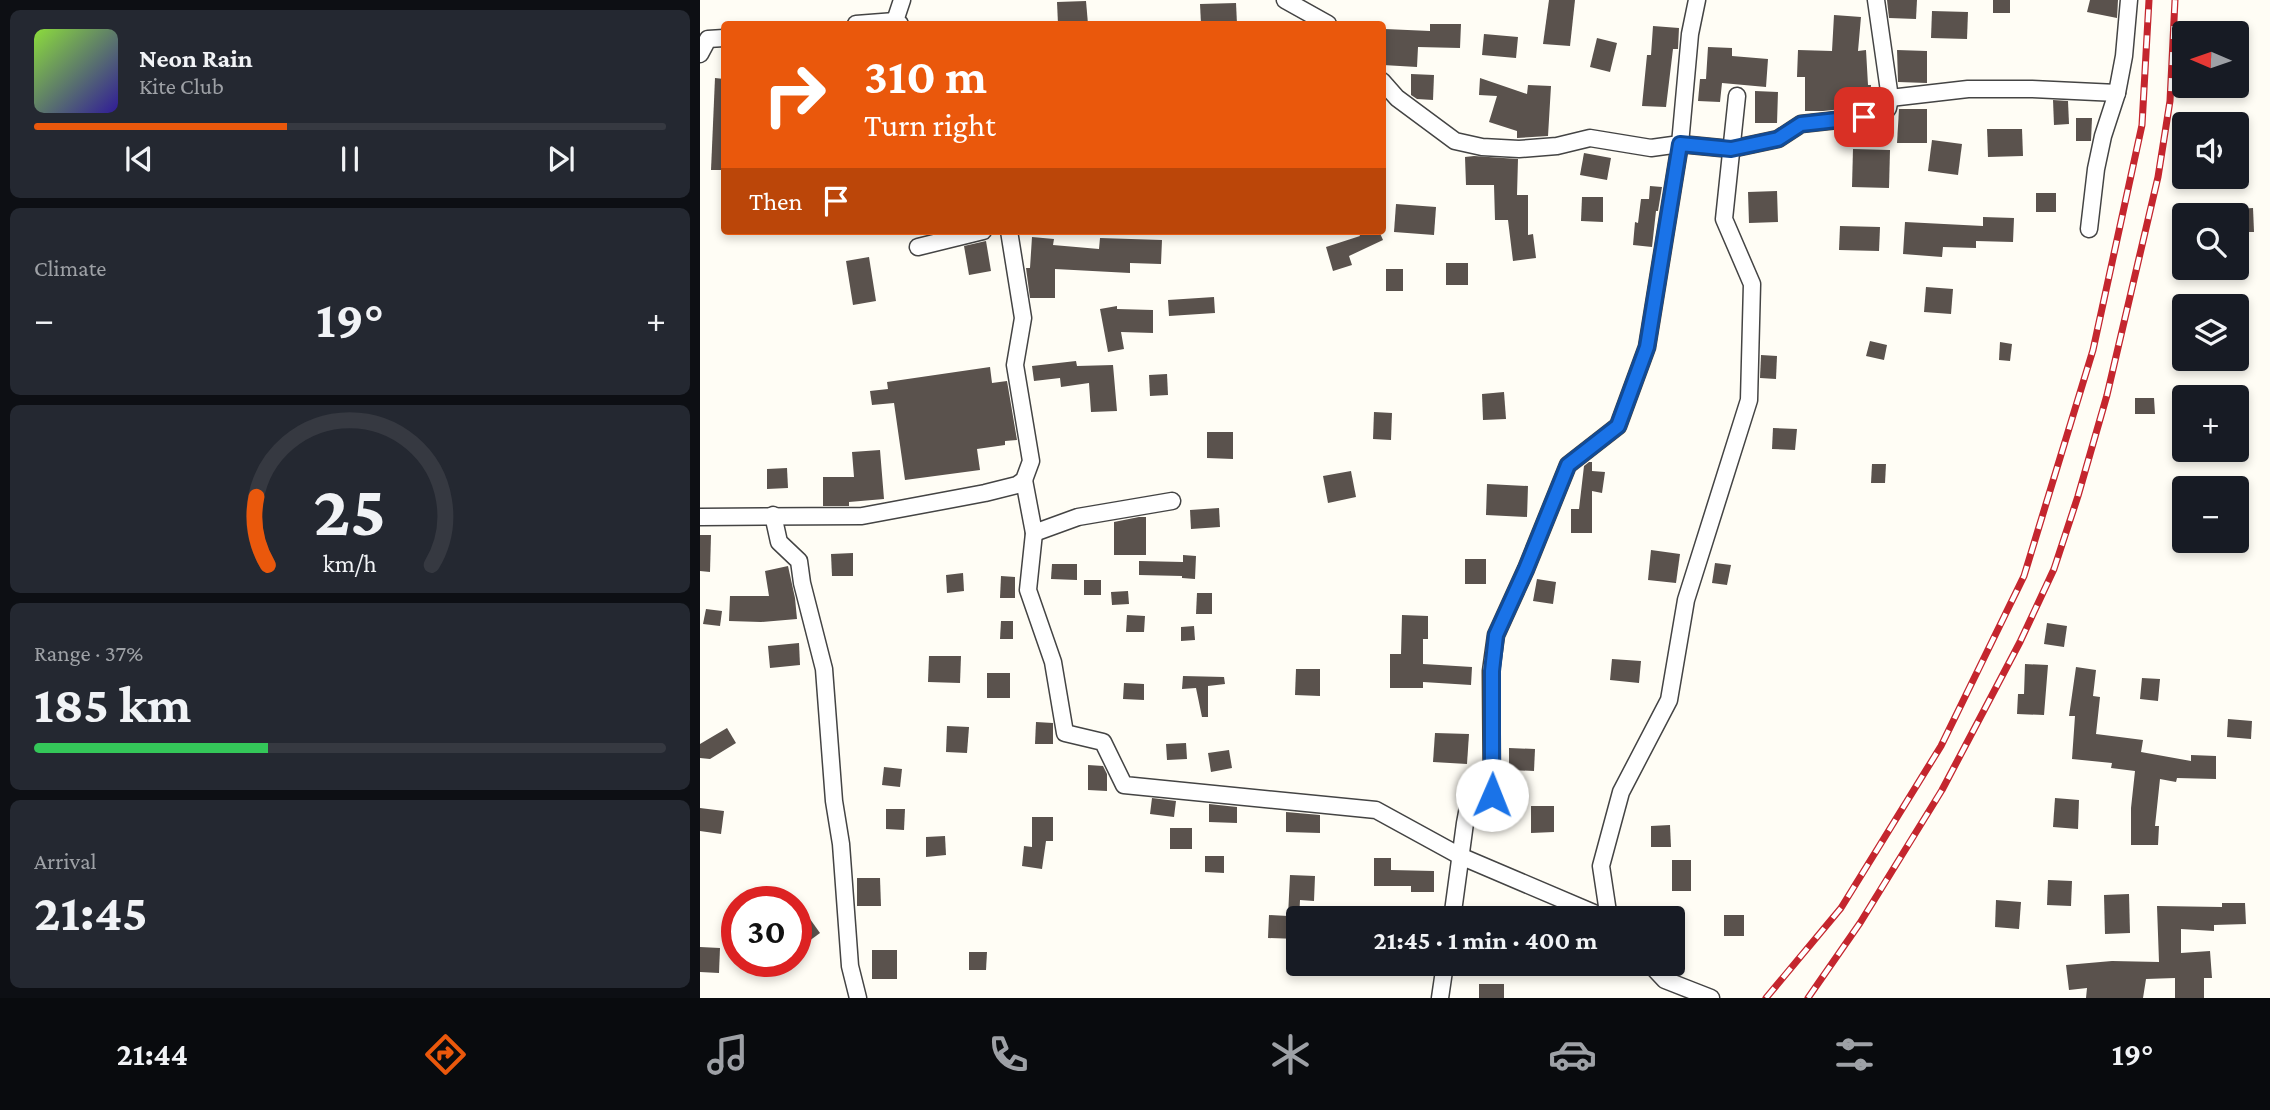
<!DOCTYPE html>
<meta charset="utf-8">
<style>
:root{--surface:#171b24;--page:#242831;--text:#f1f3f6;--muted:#9ea1a6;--line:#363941;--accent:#ea580c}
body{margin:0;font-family:"Crimson Pro",serif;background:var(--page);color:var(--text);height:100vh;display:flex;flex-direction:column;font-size:26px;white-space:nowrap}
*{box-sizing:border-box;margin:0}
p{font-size:23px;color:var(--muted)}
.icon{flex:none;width:38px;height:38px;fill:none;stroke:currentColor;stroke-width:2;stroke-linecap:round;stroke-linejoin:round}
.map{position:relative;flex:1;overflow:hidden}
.sheet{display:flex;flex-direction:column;gap:10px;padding:10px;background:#0d0f14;width:700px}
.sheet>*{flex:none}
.banner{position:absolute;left:21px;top:21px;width:665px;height:214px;border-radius:7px;box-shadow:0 4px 10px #0003;background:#ea580c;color:#fff;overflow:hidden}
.needle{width:46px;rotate:272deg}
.controls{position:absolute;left:1472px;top:21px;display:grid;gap:14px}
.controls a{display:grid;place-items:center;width:77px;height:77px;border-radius:7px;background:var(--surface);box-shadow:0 4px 10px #0003;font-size:35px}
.speed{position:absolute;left:21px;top:886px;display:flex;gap:14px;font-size:35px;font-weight:700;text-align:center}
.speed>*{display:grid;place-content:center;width:91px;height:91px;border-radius:50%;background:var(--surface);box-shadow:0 4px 10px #0003;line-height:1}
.speed .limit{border:10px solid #d22;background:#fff;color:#111}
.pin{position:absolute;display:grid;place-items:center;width:60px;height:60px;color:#fff;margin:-30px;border-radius:14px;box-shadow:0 4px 10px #0006}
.me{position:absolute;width:77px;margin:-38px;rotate:1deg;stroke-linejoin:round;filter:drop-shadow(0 0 5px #0008)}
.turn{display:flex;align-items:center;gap:24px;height:147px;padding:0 28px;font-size:32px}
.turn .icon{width:91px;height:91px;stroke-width:2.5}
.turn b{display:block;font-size:49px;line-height:60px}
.then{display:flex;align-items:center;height:66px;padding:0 28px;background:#0003;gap:14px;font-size:26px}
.big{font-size:52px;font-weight:700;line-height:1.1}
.sheet .card{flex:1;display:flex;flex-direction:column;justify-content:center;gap:10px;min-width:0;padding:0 24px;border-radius:10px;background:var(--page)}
.sheet .dial{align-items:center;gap:0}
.dial svg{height:182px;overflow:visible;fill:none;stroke:var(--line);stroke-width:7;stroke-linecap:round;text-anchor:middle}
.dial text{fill:var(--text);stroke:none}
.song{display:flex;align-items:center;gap:21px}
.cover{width:84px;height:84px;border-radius:10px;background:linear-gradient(135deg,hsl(90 70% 55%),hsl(250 70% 35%))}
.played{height:7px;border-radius:4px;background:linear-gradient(90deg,var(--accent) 40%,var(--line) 40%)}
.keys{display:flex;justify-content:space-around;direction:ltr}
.heat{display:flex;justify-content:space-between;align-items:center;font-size:38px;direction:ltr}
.charge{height:10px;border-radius:5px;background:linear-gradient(90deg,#34c759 37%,var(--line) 0)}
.trip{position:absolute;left:586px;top:906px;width:399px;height:70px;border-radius:7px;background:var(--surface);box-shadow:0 4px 10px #0003;font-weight:700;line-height:70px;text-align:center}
.tabs{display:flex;height:112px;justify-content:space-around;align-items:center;background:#090b0e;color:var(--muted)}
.tabs .icon{width:49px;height:49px}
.tabs .current{color:var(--accent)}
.tabs b{font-size:32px;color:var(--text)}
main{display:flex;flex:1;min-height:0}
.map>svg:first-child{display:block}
.building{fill:#5a524d}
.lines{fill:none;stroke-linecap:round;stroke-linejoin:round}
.street-casing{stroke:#444;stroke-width:19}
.street{stroke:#fff;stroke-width:16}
.rail-casing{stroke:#c4262e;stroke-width:7}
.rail{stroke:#fff;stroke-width:4.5;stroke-dasharray:13;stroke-linecap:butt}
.route-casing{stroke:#114b97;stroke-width:18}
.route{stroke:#1a73e8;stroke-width:12}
</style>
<main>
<section class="sheet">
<div class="card">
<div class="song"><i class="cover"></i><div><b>Neon Rain</b><p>Kite Club</p></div></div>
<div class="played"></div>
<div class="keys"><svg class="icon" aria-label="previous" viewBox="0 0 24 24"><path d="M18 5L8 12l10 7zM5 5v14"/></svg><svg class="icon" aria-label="pause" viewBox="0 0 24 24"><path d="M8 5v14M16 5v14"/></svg><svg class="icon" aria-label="next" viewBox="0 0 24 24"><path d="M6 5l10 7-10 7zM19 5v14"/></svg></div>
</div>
<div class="card"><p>Climate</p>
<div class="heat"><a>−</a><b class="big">19°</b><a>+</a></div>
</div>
<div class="card dial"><svg viewBox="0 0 100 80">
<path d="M14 69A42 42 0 1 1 86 69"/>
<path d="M14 69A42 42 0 0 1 9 39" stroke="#ea580c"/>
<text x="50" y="56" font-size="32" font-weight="700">25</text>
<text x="50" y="72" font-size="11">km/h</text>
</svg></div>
<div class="card"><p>Range · 37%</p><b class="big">185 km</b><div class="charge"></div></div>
<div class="card"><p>Arrival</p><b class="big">21:45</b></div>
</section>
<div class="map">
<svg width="1570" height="998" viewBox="0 0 1570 998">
<rect width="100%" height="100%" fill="#fffdf5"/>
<g class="building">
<polygon points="849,0 875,0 870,46 843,44"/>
<polygon points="1187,0 1217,0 1216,19 1189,18"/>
<rect x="1293" y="0" width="17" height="13"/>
<polygon points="1390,0 1418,0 1417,18 1387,12"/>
<polygon points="386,1 388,24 358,24 357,2"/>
<polygon points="536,3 537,24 501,24 500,4"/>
<polygon points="1232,11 1268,12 1267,39 1231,38"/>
<polygon points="1134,15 1161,17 1158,51 1166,50 1168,85 1171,85 1170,106 1123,111 1105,111 1105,77 1097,77 1098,50 1132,51"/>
<polygon points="730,24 761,24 760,48 718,47 717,67 683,65 685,29 730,31"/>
<polygon points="953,26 979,28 978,49 973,49 966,107 942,106 947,55 951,55"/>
<polygon points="784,34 818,37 816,58 782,55"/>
<polygon points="897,38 917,43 910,72 890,67"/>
<polygon points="1008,47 1032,48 1032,56 1068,59 1066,87 1022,83 1020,102 998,101 1000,79 1006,79"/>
<polygon points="1197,50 1227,51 1227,83 1198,82"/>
<polygon points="711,74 734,75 733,100 717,99 711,95"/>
<polygon points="15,78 24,79 24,170 11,170"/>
<polygon points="780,78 827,94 828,85 851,86 848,136 817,138 817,131 789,122 797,96 779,95"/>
<polygon points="1055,91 1078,92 1077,123 1055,123"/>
<polygon points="1353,100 1368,101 1369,124 1354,125"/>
<polygon points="1199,109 1227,109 1227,143 1197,143"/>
<polygon points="1376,118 1392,118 1391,141 1376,141"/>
<polygon points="1287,129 1322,129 1323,156 1288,157"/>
<polygon points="1232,140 1262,144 1258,175 1228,171"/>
<polygon points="1153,149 1190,150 1189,188 1152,187"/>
<polygon points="884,153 911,158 907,180 880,175"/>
<polygon points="774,156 818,159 817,195 828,195 828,235 833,234 836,258 813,261 808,220 795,220 794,185 766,185 765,157"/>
<polygon points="950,186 962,187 958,211 956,211 952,247 933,245 935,222 938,223 941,199 949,199"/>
<polygon points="1077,191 1078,222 1049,223 1048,192"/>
<rect x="1336" y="193" width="20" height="19"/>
<polygon points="882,197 903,197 903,222 881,221"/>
<polygon points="696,204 736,207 734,235 694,232"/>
<polygon points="1553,208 1554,232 1536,232 1536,209"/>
<polygon points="1283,217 1314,218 1313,242 1276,241 1276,248 1243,247 1242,257 1203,254 1205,222 1283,226"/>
<polygon points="1140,226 1180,227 1179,251 1139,250"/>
<polygon points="658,231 679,231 683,240 649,256 652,265 633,271 626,247 660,236"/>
<polygon points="332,237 354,239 353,245 399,249 400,238 462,240 461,264 430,263 430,273 355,269 355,298 330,298 326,268 330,268"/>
<polygon points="286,241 291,271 269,275 264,246"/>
<polygon points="169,257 176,301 153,305 146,261"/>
<rect x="746" y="263" width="22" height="22"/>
<rect x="686" y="269" width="17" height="22"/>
<polygon points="1226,287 1253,289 1251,314 1224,312"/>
<polygon points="514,297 515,313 469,316 468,300"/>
<polygon points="417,306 417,309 453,310 453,333 421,332 424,349 408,352 400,309"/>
<polygon points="1170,341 1187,345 1184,360 1166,356"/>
<polygon points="1300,342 1312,344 1310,361 1299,360"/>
<polygon points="1061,355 1077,356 1076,379 1060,378"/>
<polygon points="376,361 377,366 413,365 417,411 391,412 389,383 361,387 360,378 334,381 332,366"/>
<polygon points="290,367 292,383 307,381 317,440 305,441 305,445 277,449 280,470 205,480 194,403 172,405 170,391 188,389 187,382"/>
<polygon points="467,374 468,395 450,396 449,375"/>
<polygon points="804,392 806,419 783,420 782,394"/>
<polygon points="1435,398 1454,398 1455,414 1435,414"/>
<polygon points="674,412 692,413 691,440 673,439"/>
<polygon points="1073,428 1097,429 1095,450 1072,449"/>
<polygon points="507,432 533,432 533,459 507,458"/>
<polygon points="180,450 184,499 149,502 149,506 123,506 123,477 154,477 152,452"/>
<polygon points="889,462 892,462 892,471 905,472 902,493 892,491 892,533 871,533 871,509 879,509 884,466"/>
<polygon points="1172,464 1186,464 1185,483 1171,483"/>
<polygon points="87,468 88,488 67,489 67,469"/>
<polygon points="651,471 656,497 628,503 623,476"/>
<polygon points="787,484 828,486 827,517 786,515"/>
<polygon points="519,508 520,527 491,529 490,510"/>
<polygon points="439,517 446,517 446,555 414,555 414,522"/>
<polygon points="0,535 11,535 10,572 0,571"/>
<polygon points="951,550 980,554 976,583 948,580"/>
<polygon points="153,553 153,576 132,576 131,554"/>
<polygon points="483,555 496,556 495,579 482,578 482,576 439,575 439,561 483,562"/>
<rect x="765" y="559" width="21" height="25"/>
<polygon points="1015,563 1031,565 1027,585 1012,583"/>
<polygon points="352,564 377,564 377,580 351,579"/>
<polygon points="88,566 95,598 97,619 61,622 29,621 30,596 69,596 65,571"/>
<polygon points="263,573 264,591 247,593 246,575"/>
<polygon points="301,576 315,577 315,598 300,598"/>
<polygon points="837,579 856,582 853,604 833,601"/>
<rect x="384" y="580" width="17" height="15"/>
<polygon points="428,591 429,604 412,605 411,592"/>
<polygon points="497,593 512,593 512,614 496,614"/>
<polygon points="6,609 22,611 20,626 3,624"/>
<polygon points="427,615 445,616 444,632 426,632"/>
<polygon points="702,615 728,616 728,639 723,639 723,664 772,667 771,685 723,682 723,688 690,688 690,654 701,654"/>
<polygon points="301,621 313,621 313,639 300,639"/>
<polygon points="1347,623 1367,626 1364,647 1344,644"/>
<polygon points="494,626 495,640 481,641 481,627"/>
<polygon points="99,643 100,665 70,668 68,646"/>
<polygon points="229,656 261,656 260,683 228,682"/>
<polygon points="912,659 941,661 939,683 910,680"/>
<polygon points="1325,664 1348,665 1344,715 1317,714 1318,694 1324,694"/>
<polygon points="1376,667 1396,670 1393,696 1400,697 1396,734 1443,740 1441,752 1491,761 1491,755 1516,756 1516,779 1477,778 1476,782 1460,779 1455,826 1459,826 1458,845 1431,845 1431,808 1435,771 1411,768 1412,763 1372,759 1375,716 1369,716"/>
<polygon points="596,669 620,669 620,696 595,695"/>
<rect x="287" y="673" width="23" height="25"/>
<polygon points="483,676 524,677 525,684 508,686 508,717 502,717 496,688 482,689"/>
<polygon points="1442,678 1460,679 1458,701 1440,699"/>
<polygon points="424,683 444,684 444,700 423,699"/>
<polygon points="1528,719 1552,721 1551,739 1527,737"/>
<polygon points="336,722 353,723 353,744 335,744"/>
<polygon points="247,726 269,727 267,753 246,752"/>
<polygon points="27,728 36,743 10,759 0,758 0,744"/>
<polygon points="735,733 769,734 767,764 733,762"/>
<polygon points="486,743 487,759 467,760 466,744"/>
<polygon points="809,748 835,749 834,771 809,770"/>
<polygon points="529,750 532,768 511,772 508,753"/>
<polygon points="388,765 403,766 407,774 407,791 388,790"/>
<polygon points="184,767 202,769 200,787 182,785"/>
<polygon points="452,798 476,801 474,817 450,814"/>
<polygon points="1355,798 1379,800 1378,829 1353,827"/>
<polygon points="509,804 537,807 537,823 509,822"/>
<polygon points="831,806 854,806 854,832 831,833"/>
<polygon points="0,808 24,811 21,834 0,831"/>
<polygon points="186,809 205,809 204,830 186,829"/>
<polygon points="586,812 620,815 620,833 586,832"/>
<polygon points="332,817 353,817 353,841 346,841 342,869 322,866 324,846 332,847"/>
<polygon points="970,825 971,847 951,847 951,826"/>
<rect x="470" y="828" width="22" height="21"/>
<polygon points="245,836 246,855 226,857 226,837"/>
<polygon points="505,856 524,856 524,873 505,872"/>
<polygon points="674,858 691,858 691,870 734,871 734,892 711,892 711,886 674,886"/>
<rect x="972" y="860" width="19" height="31"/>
<polygon points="590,875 615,876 614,901 600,900 598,939 568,938 569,915 588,916"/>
<polygon points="157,878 180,878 181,906 157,906"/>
<polygon points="1348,880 1372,881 1371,906 1347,905"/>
<polygon points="1429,894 1430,933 1405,934 1404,895"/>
<polygon points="1296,900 1321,902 1319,929 1295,927"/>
<polygon points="1522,903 1545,903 1546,924 1514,925 1514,931 1481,929 1481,953 1510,951 1512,978 1504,978 1504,998 1475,998 1475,978 1446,979 1443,998 1386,998 1387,988 1369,990 1366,965 1412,961 1459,962 1457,906 1522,907"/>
<rect x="1024" y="915" width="20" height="21"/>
<polygon points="110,919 120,933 105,944 96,929"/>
<polygon points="0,947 20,948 19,973 0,972"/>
<rect x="172" y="950" width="25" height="29"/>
<polygon points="269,952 287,952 286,970 269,970"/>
<rect x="779" y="984" width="25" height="14"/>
</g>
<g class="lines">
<defs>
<g id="street">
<polyline points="585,0 628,24"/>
<polyline points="195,21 202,0"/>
<polyline points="156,24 195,21 200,24"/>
<polyline points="0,54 8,39 24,38"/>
<polyline points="682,81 697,98 755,141 782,147 819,149 857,146 890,138 951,148 980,144 1031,149 1078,139 1101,124 1183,115 1188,108 1190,98 1176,0"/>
<polyline points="1190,98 1268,89 1332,89 1417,93"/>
<polyline points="1389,229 1396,169 1403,136 1417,93 1424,56 1429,0"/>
<polyline points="218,247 283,231"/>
<polyline points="324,480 334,533 328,590 353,662 365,733 403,742 424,785 676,810 760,856 908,919"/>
<polyline points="73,515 79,542 99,561 102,583 124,669 134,801 141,844 150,966 158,998"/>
<polyline points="0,517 162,516 285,493 317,485 324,480 331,461 315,365 323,318 309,231"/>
<polyline points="334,533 378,517 472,501"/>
<polyline points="752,919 765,823 770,797 792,795 791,671 796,635 826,569 868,465 918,426 947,347 980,144 990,34 997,0"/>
<polyline points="909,919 901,866 921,792 969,700 986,600 1049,400 1052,284 1024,219 1037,96"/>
<polyline points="950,964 965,980 1011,998"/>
<polyline points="740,998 745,964"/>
</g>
</defs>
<use href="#street" class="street-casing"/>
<use href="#street" class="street"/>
<defs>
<g id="rail">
<polyline points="1066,998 1141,908 1241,746 1324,576 1393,350 1442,125 1449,0"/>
<polyline points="1108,998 1160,923 1242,790 1320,642 1354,569 1378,496 1407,395 1458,177 1470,101 1475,0"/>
</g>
</defs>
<use href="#rail" class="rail-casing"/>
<use href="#rail" class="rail"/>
</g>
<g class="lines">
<defs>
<polyline id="route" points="792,795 792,671 796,635 826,569 868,465 918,426 947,347 980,144 1031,149 1078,139 1101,124 1164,117"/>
</defs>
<use href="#route" class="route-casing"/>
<use href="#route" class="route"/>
</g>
</svg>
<div class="controls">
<a><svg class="needle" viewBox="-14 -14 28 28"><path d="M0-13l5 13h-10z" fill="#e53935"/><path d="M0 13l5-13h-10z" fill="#9ea1a6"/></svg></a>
<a><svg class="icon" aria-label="sound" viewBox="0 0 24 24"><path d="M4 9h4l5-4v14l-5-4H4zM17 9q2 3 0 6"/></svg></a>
<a><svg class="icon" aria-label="search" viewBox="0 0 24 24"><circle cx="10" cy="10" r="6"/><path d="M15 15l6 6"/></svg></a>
<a><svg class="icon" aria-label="layers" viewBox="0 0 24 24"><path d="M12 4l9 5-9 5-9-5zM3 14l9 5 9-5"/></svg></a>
<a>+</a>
<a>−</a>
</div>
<div class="speed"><div class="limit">30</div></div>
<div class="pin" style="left:1164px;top:117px;background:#d93025"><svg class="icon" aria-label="arrive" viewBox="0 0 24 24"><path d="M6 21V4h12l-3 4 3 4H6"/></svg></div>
<svg class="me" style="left:792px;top:795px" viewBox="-20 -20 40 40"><circle r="19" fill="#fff"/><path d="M0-13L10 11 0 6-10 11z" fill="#1a73e8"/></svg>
<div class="trip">21:45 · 1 min · 400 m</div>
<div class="banner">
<div class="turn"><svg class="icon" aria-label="right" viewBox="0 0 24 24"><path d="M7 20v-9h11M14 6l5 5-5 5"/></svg><div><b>310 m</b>Turn right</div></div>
<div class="then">Then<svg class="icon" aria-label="arrive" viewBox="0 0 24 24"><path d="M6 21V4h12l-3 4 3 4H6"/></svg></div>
</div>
</div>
</main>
<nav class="tabs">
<b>21:44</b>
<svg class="icon current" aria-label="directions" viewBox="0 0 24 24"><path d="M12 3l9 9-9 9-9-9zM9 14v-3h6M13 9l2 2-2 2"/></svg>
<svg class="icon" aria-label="music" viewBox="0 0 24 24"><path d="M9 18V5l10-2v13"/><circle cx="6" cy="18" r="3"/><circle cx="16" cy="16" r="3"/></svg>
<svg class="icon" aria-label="phone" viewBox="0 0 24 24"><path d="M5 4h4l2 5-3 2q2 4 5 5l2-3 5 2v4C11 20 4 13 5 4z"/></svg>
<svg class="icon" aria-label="climate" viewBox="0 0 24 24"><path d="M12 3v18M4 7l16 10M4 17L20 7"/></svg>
<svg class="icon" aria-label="car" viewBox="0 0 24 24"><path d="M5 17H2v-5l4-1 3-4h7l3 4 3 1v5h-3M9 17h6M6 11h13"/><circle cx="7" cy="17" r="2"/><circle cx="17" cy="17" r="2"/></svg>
<svg class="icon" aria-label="filters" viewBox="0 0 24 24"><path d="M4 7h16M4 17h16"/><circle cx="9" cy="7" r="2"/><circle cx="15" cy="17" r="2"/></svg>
<b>19°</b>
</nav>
